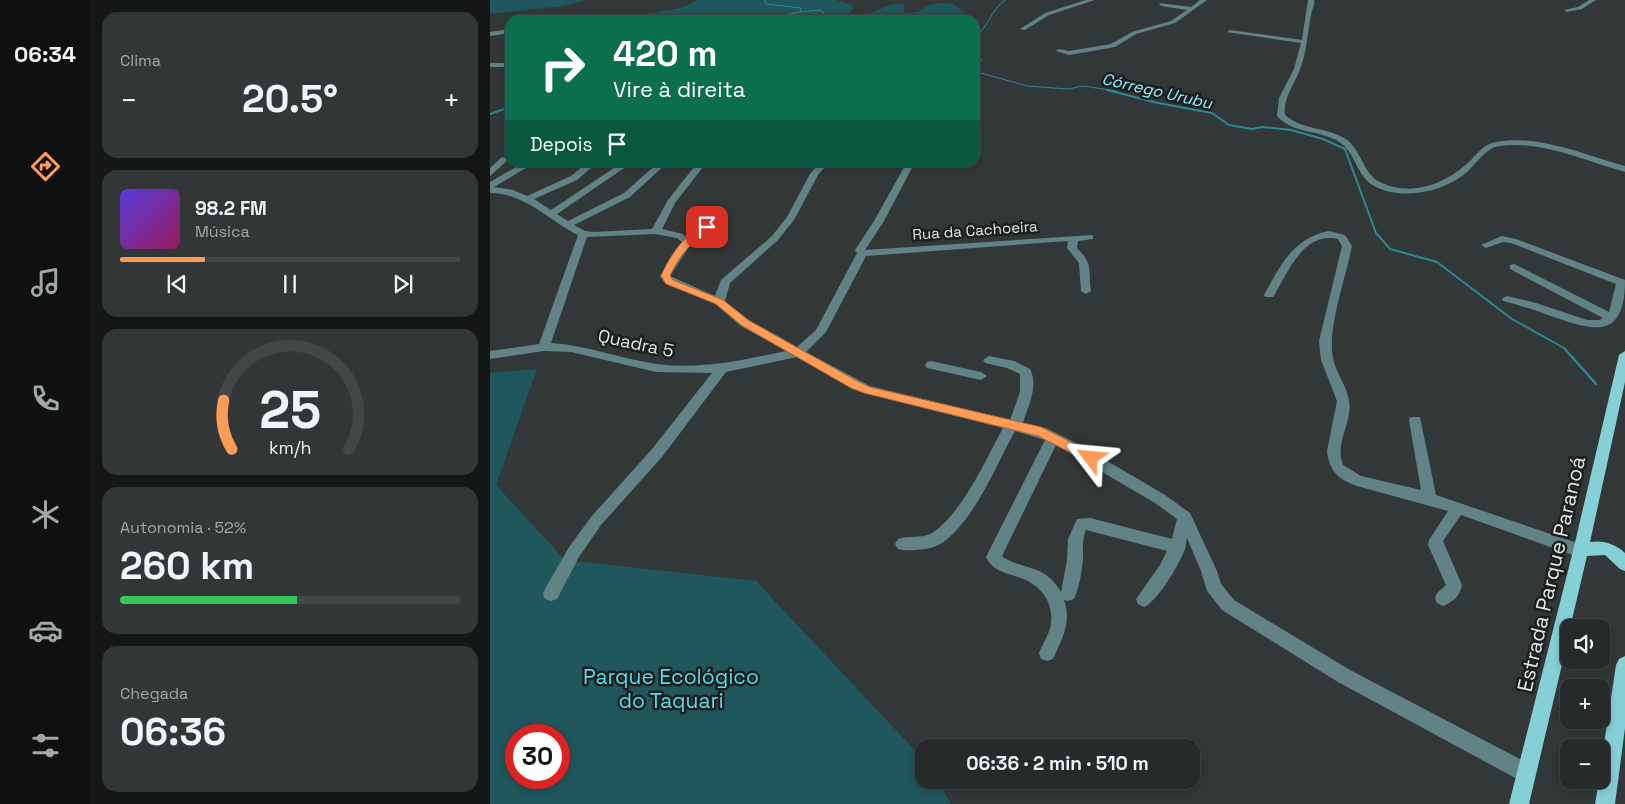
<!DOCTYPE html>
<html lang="pt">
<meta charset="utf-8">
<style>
:root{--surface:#262a2a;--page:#323636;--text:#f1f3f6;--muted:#a4a7a8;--line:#424647;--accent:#fe9c57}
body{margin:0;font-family:"Space Grotesk",sans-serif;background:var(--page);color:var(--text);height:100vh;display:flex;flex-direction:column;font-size:19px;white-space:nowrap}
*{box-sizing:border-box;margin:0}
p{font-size:16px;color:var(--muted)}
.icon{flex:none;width:28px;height:28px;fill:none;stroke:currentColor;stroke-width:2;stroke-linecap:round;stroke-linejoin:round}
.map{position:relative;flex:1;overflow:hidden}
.details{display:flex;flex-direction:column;gap:12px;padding:12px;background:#151717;width:400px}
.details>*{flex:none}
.hud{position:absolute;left:15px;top:15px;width:475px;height:152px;border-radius:15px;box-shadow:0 2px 8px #0003,0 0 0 1px var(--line);background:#0b6e4f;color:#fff;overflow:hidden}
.tools{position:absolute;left:1070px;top:619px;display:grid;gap:10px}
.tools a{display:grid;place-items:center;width:50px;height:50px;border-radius:10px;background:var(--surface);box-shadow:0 2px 8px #0003,0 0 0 1px var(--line);font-size:25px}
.speed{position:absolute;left:15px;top:724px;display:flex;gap:10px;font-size:25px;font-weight:700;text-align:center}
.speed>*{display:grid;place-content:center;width:65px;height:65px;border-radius:50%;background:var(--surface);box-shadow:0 2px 8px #0003,0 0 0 1px var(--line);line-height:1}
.speed .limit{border:8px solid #d22;background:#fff;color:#111}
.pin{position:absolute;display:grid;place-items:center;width:42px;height:42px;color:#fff;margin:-21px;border-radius:10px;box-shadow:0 2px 8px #0006}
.me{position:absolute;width:55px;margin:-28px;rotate:299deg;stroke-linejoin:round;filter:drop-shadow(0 0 4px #0008)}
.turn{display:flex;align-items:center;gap:18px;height:105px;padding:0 25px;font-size:22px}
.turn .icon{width:65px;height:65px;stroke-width:2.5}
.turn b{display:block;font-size:35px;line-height:42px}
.then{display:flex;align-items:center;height:48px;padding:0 25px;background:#0003;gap:10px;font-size:19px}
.big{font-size:38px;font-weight:700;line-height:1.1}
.details .card{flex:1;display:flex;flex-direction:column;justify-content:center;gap:8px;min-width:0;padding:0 18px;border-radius:15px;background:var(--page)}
.details .dial{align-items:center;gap:0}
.dial svg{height:130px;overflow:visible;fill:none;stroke:var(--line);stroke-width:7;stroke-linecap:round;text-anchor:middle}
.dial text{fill:var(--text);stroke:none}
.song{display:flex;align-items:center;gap:15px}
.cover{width:60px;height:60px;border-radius:8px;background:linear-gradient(135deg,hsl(250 70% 55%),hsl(330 70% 35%))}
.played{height:5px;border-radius:2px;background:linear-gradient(90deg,var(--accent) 25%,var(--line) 25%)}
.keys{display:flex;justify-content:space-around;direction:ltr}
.heat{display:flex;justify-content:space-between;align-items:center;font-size:28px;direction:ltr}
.charge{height:8px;border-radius:4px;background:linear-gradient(90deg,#34c759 52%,var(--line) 0)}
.trip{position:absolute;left:425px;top:739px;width:285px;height:50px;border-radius:15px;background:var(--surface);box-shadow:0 2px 8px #0003,0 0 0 1px var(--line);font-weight:700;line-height:50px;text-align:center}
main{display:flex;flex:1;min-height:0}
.tabs{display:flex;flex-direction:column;width:90px;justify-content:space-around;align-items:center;background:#0f1111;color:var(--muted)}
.tabs .icon{width:35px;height:35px}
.tabs .current{color:var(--accent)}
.tabs b{font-size:22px;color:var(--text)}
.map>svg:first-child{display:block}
.green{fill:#1f575c;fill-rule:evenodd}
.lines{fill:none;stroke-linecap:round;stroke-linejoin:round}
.stream-far2{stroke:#2a8992;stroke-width:1}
.stream-far1{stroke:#2a8992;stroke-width:2}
.stream{stroke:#2a8992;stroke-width:2.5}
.minor{fill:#618386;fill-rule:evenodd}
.major{fill:#85cfd6;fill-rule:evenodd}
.route{fill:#fe9c57;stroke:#a56539}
.labels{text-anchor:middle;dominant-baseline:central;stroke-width:5;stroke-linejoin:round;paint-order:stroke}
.far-street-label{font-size:15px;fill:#e6e9e9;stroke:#1c1e1f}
.far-water-label{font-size:16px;font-style:italic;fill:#92f4fe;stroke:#1c1e1f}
.street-label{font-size:18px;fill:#e6e9e9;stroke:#1c1e1f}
.near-street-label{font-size:21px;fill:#e6e9e9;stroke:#1c1e1f}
.near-park-label{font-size:21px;fill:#57ddea;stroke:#1c1e1f}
</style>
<main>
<nav class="tabs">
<b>06:34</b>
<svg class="icon current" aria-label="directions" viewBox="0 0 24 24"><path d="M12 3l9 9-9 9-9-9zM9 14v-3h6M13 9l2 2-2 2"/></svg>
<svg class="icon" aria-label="music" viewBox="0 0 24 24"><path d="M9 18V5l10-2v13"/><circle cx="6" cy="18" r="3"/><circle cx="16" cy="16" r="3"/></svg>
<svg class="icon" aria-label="phone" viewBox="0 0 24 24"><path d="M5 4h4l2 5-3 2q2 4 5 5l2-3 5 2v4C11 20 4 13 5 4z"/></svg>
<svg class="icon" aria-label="climate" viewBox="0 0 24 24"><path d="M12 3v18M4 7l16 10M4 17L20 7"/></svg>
<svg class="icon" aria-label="car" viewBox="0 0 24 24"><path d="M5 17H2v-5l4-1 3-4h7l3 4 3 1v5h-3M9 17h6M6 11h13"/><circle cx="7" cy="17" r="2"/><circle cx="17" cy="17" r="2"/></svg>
<svg class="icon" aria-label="filters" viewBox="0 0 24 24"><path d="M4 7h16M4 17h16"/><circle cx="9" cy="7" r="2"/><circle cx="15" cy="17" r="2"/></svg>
</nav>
<section class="details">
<div class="card"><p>Clima</p>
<div class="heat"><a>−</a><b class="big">20.5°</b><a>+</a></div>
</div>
<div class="card">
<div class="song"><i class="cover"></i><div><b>98.2 FM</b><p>Música</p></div></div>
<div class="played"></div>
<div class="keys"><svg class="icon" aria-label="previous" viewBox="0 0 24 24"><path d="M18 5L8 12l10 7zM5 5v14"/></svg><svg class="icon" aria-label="pause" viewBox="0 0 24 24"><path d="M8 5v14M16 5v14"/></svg><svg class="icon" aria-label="next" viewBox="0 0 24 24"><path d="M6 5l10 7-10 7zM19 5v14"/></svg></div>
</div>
<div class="card dial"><svg viewBox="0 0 100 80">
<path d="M14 69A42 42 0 1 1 86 69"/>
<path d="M14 69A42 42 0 0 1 9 39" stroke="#fe9c57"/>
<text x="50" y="56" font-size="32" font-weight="700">25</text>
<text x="50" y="72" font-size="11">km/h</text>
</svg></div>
<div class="card"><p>Autonomia · 52%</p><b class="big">260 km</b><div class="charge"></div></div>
<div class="card"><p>Chegada</p><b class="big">06:36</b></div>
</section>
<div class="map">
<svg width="1135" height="804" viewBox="0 0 1135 804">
<rect width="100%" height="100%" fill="#323838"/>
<g class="green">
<polygon points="0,0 97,0 73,6 0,14"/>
<path d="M207 0H346L362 5 363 9 359 14C384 20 396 0 414 4V13L427 12 440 5 451 3 463 4 484 20H160L152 18 156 14 195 7Z"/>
<path d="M47 369 6 485 75 560 266 581 434 760V780H447L461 804H0V373ZM26 735H69V778H26Z"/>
</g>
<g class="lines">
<g class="stream-far2">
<polyline points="275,0 276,4 311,8 310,12 331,10 339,20"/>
<polyline points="269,20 310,12"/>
<path d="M485 38C498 27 501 10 515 0"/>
<polyline points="485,58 492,60 487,66 491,73 537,86 578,89 593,86 626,91"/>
</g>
<g class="stream-far1">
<polyline points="617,90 668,103 722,113 739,125 762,129 772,127 801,130 833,139 855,149 886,233 900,249 947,262 1022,319 1074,348 1083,358"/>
<polyline points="0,114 20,107"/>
</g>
<polyline class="stream" points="1082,357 1106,384"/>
<g class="minor">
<polygon points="596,0 605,0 559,15 535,30 530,29 555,13"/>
<polygon points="710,0 717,0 685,23 646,34 625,47 579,55 566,51 569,49 579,51 621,44 642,32 681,21 697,10 671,6 669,3 701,7"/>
<path d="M818 0H824C825 6 822 9 821 15 817 35 817 53 809 72 803 86 793 99 795 115 812 130 835 127 854 138 872 148 872 175 892 183 923 197 956 183 979 162 987 154 994 144 1006 142 1048 134 1095 155 1135 166V172C1095 161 1051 140 1009 146 996 148 986 164 977 172 954 192 912 201 884 186 866 176 866 152 849 142 830 129 804 135 787 116L789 98 804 69 811 43 737 32 740 30 812 40Z"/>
<polygon points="1099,0 1106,0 1092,9 1077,12 1074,10 1088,7"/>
<polygon points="20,29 20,33 0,36 0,32"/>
<rect x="0" y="63" width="20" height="4"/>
<polygon points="12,157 19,159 0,176 0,168"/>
<path d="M35 162H46L4 187 23 190 37 196 81 176 98 162H108L87 180 44 199 61 210 133 162H143L67 214 78 221 134 193 169 162H178L140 197 84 225 95 231 104 232 162 229 178 200 208 162H217L185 203 172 229 193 234 197 237 224 216H230V220L201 244 180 276 225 296 231 280 282 236 297 217 320 174 330 162H339L328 175 304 220 288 240 240 283 235 301 259 320 307 347 326 330 367 253 365 250 384 221 417 162H425L394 221 375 250 603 235V239L588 241 587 248C604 265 598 270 601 291L596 294 591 291 589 263 577 248 578 241 376 256 336 332 316 352 380 386 520 420 530 392V374L517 368 495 363 493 360 499 356 524 361 540 369C549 386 538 406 533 423L556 428 590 445 675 495 700 513 727 571 731 584 744 600 860 670 1043 766 1046 773 1043 780 1036 783 1029 780 848 682 732 610 717 591 711 571 697 538C696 541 696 546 695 549 690 563 668 601 654 607L648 604 646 599 670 565 677 551 596 530C592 540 593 548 593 559 592 571 589 588 584 599L578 601 574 600C582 622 572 639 563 659L557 661 551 659 549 653C552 645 558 636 560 628 566 604 551 584 528 577 514 572 503 571 496 557L555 440 525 431C506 465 485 520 452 543 445 548 435 549 427 550 420 550 414 551 408 549L405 544 408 539C418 535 432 539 442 533 472 514 496 459 513 428L374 393 361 388 307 357 236 372 172 457 111 525 89 557 67 599 61 601 55 599 53 594 55 589 79 547 101 517 162 449 222 373 166 372 81 352 54 351 0 359V351L49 344 88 235C58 220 35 193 0 193V182ZM165 234 187 238 192 242 170 276 174 282 225 304 251 326 296 351C253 360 211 370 167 364 131 359 97 345 61 343L97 237ZM566 445 665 503 687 519 682 539 600 518 587 519 578 539 577 560 571 592C556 565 535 570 514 558L512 556Z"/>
<path d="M839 231 855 235 862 246C856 277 837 329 843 358 846 373 857 386 859 401 863 423 844 442 853 465L871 476 931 490 919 420 920 417H930L946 495 1096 546 1099 551 1096 556 1091 558 971 515 953 541 972 585C970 596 963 602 953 606L947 603 945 598 947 593 956 585 938 545 939 540 958 511 867 486C849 480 839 471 837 451L847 401 831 360 829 341 852 246 848 239C813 231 798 273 783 297H775L774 295C790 266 803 238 839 231Z"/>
<path d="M1012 236 1026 239 1135 280C1135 343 1101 330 1058 315 1043 309 1028 305 1013 301L1012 299 1017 296 1046 303 1097 320H1110L1113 318 1020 269V265L1024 264 1119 312 1126 284 1021 243 1013 242 996 248 991 245Z"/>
<polygon points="441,361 491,372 497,376 491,380 437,368 435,365 437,362"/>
</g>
<g class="major">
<path d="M1135 351V382L1100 542C1114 540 1125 544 1135 553V571L1130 569 1115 555 1097 556 1080 628H1079V635L1039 804H1019L1083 551 1129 355Z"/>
<polygon points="1135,656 1135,728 1125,804 1105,804 1109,780 1111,780 1111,764 1126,665 1129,659"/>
</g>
</g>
<path class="route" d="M217 224 220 225V229C202 242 189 255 180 276L183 280 233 300 258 320 369 382 380 387 551 427 605 454 607 458 605 461H597L548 436 374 393 361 388 251 325 226 304 176 284 171 276C179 257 196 231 217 224Z"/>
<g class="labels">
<g class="far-street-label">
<text transform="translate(485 230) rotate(-4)">Rua da Cachoeira</text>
</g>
<g class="far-water-label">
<text transform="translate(667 91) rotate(13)">Córrego Urubu</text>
</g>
<g class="street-label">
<text transform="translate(146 343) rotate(12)">Quadra 5</text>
</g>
<g class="near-street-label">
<text transform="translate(1061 574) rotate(-77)">Estrada Parque Paranoá</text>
</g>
<g class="near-park-label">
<text x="181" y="676">Parque Ecológico<tspan x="181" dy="24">do Taquari</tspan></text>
</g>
</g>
</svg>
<div class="tools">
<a><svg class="icon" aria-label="sound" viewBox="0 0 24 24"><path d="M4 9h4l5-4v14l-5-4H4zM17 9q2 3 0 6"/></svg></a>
<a>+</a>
<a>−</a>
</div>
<div class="speed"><div class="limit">30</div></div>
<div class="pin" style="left:217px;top:227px;background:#d93025"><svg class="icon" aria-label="arrive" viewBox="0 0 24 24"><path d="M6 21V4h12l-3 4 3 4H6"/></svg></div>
<svg class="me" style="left:601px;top:458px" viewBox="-20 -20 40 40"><path d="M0-17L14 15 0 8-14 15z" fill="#fe9c57" stroke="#fff" stroke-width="4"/></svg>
<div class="trip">06:36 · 2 min · 510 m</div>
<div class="hud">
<div class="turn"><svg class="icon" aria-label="right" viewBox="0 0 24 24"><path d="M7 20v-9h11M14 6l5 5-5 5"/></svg><div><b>420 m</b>Vire à direita</div></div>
<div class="then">Depois<svg class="icon" aria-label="arrive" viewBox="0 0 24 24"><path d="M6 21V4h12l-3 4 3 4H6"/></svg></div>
</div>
</div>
</main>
